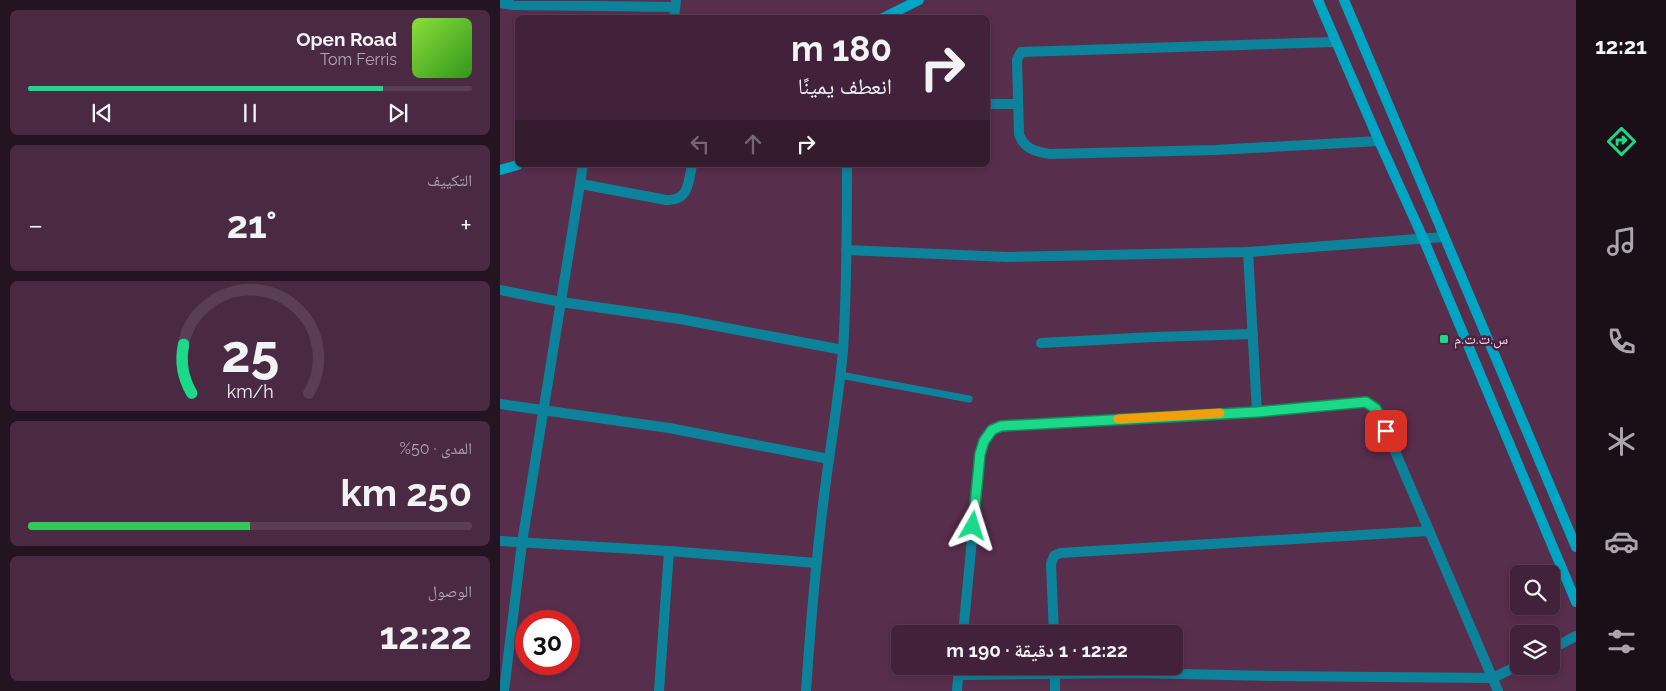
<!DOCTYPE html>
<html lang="ar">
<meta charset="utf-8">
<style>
:root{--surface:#42223a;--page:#492a42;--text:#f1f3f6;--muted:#aea4af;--line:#5a3f54;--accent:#1bd988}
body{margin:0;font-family:Raleway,"Noto Naskh Arabic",sans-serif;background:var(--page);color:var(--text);direction:rtl;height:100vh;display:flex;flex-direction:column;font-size:19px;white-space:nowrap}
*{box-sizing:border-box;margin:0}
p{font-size:16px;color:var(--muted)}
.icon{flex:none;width:28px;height:28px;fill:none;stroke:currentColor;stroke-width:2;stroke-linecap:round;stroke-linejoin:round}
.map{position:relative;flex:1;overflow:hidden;direction:ltr}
.sheet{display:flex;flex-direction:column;gap:10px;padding:10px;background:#241320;width:500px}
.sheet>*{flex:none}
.top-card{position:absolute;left:15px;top:15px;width:475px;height:152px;border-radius:8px;box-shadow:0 2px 8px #0003,0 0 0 1px var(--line);direction:rtl;background:#42223a;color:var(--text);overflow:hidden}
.controls{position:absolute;left:1010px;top:565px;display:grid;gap:10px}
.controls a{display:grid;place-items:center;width:50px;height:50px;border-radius:8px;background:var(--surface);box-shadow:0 2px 8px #0003,0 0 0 1px var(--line);font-size:25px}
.speed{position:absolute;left:15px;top:610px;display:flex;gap:10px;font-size:25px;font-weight:700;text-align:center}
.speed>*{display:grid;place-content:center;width:65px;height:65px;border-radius:50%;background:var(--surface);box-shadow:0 2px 8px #0003,0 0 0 1px var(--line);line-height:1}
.speed .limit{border:8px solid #d22;background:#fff;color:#111}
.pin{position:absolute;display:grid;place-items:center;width:42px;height:42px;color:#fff;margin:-21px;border-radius:10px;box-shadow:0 2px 8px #0006}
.me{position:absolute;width:55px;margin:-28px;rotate:6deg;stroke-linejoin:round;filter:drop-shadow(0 0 4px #0008)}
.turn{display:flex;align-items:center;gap:18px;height:105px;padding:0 15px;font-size:22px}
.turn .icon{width:65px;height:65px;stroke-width:2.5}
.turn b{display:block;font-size:35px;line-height:42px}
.lanes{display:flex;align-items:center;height:48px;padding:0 15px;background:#0003;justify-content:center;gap:25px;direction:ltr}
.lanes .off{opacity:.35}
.big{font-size:38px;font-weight:700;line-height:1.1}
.sheet .card{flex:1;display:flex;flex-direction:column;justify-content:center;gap:8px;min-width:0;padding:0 18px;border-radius:8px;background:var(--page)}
.sheet .dial{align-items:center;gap:0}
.dial svg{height:130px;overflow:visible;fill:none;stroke:var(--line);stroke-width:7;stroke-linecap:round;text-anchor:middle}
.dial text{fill:var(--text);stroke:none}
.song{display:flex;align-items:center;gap:15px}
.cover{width:60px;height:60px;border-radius:8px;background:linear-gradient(135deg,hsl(90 70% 55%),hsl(110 70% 35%))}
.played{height:5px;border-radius:2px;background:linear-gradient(90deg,var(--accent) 80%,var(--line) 80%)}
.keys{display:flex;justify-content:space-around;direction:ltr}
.heat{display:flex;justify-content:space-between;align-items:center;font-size:28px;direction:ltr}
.charge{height:8px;border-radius:4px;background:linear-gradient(90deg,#34c759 50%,var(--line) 0)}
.trip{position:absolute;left:391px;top:625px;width:292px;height:50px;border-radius:8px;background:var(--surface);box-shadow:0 2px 8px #0003,0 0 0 1px var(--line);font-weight:700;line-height:50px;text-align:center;direction:rtl}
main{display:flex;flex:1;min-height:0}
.tab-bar{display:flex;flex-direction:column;width:90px;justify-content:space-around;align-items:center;background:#1a0e17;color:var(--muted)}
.tab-bar .icon{width:35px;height:35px}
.tab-bar .current{color:var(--accent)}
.tab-bar b{font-size:22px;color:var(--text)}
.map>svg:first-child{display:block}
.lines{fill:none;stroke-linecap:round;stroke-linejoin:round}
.lane{stroke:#0d839b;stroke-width:7}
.street{stroke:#0d839b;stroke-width:10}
.secondary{stroke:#00a5c3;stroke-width:10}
.route-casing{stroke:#128d58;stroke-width:12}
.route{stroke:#1bd988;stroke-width:9}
.slow{stroke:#f59e0b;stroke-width:9}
.poi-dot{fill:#1bd988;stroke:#4c2442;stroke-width:2}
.labels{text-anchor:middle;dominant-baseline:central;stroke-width:5;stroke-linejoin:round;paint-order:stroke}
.poi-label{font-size:15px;fill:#efd4e6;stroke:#4c2442;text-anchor:start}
</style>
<main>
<nav class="tab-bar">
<b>12:21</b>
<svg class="icon current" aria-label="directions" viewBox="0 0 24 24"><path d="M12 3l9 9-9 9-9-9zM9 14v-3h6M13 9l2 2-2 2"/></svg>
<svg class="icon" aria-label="music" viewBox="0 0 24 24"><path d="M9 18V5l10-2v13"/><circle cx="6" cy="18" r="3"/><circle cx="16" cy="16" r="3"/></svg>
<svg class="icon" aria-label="phone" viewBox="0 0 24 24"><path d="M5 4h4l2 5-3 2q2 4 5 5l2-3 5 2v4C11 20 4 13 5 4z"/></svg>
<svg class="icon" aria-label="climate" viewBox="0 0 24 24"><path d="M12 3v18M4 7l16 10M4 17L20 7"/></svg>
<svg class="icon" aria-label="car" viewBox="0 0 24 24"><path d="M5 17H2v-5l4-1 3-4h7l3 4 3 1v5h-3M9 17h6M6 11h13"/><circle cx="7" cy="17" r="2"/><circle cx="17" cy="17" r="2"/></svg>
<svg class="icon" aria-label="filters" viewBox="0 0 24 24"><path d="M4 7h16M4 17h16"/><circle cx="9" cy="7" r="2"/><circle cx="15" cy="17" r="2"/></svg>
</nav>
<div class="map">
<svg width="1076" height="691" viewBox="0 0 1076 691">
<rect width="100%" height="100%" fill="#582e4d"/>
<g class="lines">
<polyline class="lane" points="340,375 469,399"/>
<g class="street">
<polyline points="0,3 13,5 175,7"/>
<polyline points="174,18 176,1"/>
<path d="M835 42 521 52 517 60 519 134C524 149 536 152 550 154L715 150 879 141"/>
<polyline points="488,104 517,104"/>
<path d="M81 184 166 200C189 201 188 183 192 165"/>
<polyline points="346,250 507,257 748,252 944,237"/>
<polyline points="748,252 757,412"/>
<polyline points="0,290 61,302 180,319 343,350"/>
<polyline points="541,343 654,337 753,334"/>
<polyline points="0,404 169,428 329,459"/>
<polyline points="0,541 169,551 316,563"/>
<path d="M463 634 480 454C484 438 489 428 507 426L757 412 866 402 874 406 879 414 998 691"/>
<polyline points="554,634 551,564 554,556 560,553 929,531"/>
<polyline points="1051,649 1076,636"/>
<polyline points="555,666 555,691"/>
<polyline points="458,675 635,673 775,676 993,678 1019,665"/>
<polyline points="4,691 22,543 83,165"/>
<polyline points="159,691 169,551"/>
<path d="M306 691C310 632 315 572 322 513 328 459 338 405 343 351 347 289 347 227 347 165"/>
<polyline points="457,691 459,666"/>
</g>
<g class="secondary">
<polyline points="818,0 879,141 923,238 1076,602"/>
<polyline points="844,0 1076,547"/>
<polyline points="383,18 419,0"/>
<polyline points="0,170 18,165"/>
</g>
</g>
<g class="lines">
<defs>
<polyline id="route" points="473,526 480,454 484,441 492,430 501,426 757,412 866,402 876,409 886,431"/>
</defs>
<use href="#route" class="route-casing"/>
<use href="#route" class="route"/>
<polyline class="slow" points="618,419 720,413"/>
</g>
<rect class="poi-dot" x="939" y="334" width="10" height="10" rx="2.5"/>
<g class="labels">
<g class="poi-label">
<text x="954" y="339">س.ت.ت.م</text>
</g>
</g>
</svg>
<div class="controls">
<a><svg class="icon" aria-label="search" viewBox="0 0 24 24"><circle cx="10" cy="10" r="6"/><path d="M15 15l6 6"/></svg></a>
<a><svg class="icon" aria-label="layers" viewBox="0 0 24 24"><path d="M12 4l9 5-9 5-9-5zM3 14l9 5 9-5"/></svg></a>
</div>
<div class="speed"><div class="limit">30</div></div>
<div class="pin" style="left:886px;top:431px;background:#d93025"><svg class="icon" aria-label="arrive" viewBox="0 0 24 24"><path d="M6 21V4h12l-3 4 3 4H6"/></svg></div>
<svg class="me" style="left:473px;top:526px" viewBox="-20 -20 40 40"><path d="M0-17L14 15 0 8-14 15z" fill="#1bd988" stroke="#fff" stroke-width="4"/></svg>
<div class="trip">12:22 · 1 دقيقة · 190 m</div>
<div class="top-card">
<div class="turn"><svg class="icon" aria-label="right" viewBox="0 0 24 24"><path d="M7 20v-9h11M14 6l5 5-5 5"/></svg><div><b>180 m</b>انعطف يمينًا</div></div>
<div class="lanes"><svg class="icon off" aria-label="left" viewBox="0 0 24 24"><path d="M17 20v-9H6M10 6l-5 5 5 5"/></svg><svg class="icon off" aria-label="ahead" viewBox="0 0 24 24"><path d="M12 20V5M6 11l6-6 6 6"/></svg><svg class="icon" aria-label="right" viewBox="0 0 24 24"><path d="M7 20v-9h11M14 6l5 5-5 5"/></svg></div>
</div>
</div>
<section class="sheet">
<div class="card">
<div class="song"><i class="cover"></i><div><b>Open Road</b><p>Tom Ferris</p></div></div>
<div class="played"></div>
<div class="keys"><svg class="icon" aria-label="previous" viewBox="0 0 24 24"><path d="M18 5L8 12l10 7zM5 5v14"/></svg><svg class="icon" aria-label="pause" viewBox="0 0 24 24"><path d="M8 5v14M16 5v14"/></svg><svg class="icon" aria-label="next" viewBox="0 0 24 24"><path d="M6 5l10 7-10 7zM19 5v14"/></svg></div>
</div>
<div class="card"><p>التكييف</p>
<div class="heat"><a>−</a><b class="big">21°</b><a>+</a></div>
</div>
<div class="card dial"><svg viewBox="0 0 100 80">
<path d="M14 69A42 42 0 1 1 86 69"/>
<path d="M14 69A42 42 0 0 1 9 39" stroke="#1bd988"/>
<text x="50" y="56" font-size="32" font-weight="700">25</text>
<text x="50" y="72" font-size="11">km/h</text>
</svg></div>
<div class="card"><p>المدى · 50%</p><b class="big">250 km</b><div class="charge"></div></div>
<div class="card"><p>الوصول</p><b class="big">12:22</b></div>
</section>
</main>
